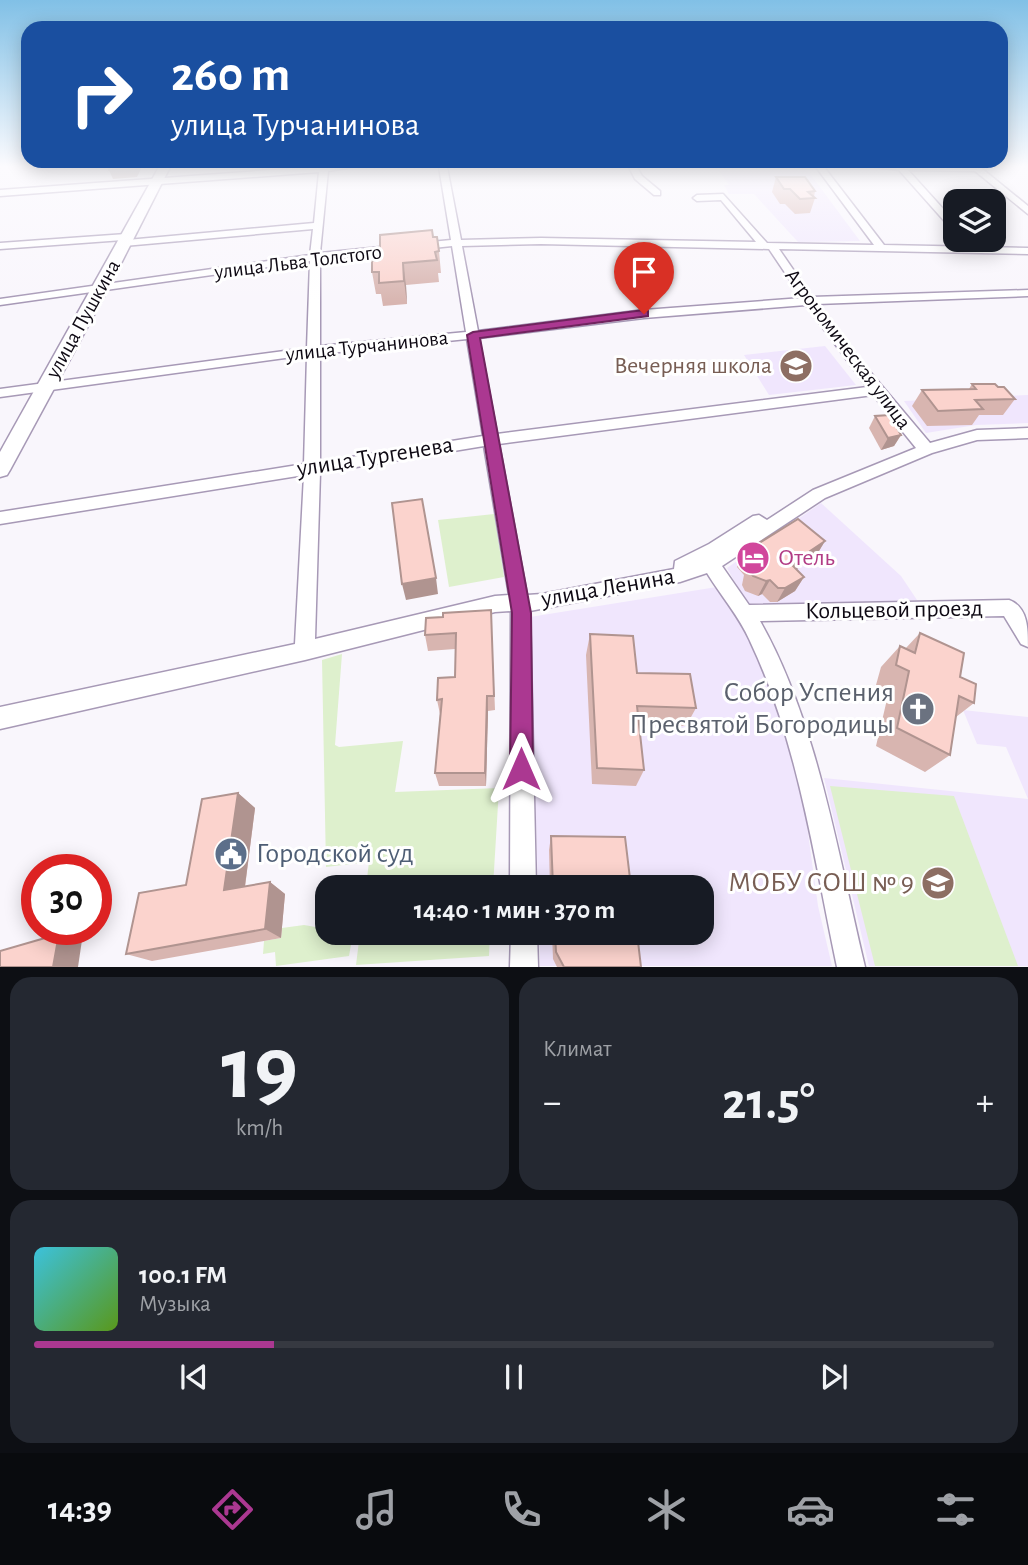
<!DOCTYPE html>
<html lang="ru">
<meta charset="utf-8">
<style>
:root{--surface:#171b24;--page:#242831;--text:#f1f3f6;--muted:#9ea1a6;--line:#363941;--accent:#ab3891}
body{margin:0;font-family:"Alegreya Sans",sans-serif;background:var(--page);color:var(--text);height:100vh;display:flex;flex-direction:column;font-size:26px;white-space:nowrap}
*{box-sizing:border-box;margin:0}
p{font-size:23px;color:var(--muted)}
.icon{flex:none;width:38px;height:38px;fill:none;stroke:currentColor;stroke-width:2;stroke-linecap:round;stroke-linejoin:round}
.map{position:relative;height:967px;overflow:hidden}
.sheet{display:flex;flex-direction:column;gap:10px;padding:10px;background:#0d0f14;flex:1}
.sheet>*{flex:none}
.hud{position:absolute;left:21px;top:21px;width:987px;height:147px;border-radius:21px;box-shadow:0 4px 18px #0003;background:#1a4fa0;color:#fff;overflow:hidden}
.tools{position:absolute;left:943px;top:189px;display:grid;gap:14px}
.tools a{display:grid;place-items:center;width:63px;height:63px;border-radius:14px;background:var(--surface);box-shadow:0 4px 18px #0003;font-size:35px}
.speed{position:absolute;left:21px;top:854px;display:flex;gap:14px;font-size:35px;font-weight:700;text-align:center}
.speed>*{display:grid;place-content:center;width:91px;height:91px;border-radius:50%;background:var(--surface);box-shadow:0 4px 18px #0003;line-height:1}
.speed .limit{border:10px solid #d22;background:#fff;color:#111}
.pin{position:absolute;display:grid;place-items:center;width:60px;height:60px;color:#fff;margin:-72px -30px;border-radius:50% 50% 50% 0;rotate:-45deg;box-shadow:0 0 7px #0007}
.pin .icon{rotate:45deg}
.me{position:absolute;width:77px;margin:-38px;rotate:0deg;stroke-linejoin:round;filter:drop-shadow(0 0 5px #0008)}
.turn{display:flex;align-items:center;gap:24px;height:147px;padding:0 35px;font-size:32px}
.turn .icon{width:91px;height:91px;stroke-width:2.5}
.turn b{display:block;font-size:49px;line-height:60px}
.big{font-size:52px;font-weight:700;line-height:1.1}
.sheet .widget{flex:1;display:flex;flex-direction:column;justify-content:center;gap:10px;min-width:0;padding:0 24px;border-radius:21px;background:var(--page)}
.sheet .dial{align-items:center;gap:0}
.dial b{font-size:91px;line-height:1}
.song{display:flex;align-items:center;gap:21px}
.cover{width:84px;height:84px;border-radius:10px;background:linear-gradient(135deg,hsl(190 70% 55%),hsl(90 70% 35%))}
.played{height:7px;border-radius:4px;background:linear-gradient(90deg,var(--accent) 25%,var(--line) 25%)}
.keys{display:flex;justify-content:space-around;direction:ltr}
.heat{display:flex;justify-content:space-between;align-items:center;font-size:38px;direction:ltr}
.sheet .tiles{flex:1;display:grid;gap:10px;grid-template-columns:1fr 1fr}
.widget:last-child{grid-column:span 2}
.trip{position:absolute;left:315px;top:875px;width:399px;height:70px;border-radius:21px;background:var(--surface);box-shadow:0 4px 18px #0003;font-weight:700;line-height:70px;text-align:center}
.tabs{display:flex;height:112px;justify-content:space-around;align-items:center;background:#090b0e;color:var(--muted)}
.tabs .icon{width:49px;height:49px}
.tabs .selected{color:var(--accent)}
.tabs b{font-size:32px;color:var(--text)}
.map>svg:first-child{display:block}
.built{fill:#f0e6fd}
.green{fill:#def0cd}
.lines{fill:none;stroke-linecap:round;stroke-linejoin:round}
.minor-casing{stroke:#a799b6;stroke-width:3}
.major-casing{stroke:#a799b6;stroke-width:3}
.minor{fill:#fff;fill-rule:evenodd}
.major{fill:#fff;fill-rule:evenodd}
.wall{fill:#d8b5b0}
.shaded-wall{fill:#b09490}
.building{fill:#fbd3cd;stroke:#b09490;stroke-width:2}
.route{fill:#ab3891;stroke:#6f245e;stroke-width:2}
.labels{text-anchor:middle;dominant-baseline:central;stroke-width:6;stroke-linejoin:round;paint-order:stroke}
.far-street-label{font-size:21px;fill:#0e0913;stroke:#fff}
.education-label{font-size:24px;fill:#785e54;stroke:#fff;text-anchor:end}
.street-label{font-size:24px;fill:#0e0913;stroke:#fff}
.hotel-label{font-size:24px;fill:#b23c85;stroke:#fff;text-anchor:start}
.near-worship-label{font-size:28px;fill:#5b616d;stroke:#fff;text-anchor:end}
.near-service-label{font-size:28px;fill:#4e5e75;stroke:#fff;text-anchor:start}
.near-education-label{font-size:28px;fill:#785e54;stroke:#fff;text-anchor:end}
</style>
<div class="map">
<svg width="1028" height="967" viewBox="0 0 1028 967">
<rect width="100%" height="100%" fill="#f9f6fc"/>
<g class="built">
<polygon points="719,171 808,171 860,241 798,242 754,194 729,194 724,185 729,185"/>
<polygon points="825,346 856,385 769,395 744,355"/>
<polygon points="1028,395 1028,423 976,425 926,433 904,401"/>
<polygon points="821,503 901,576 917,600 748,606 727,568"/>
<polygon points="723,586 742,615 797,753 818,906 832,966 540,966 539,933 702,933 702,887 538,887 530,617"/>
<polygon points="963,710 1028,717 1028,799 1006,747 977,744"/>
<polygon points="824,778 1028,799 1028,966 869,966"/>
</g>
<g class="green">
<polygon points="494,514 504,577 449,587 438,520"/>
<polygon points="342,654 335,745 339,747 403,741 395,792 499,788 493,887 366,887 369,862 326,867 322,660"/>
<polygon points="830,786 954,796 1018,966 875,966"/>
<polygon points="304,925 327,929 327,933 335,933 351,945 349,956 276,966 275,952 263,954 264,941 281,938 282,928"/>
<polygon points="360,933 490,933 489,956 356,965"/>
</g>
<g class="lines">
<defs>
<g id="minor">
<path d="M313 167H353L328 171 320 253 451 240 439 167H447L461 240 541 238 756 242 721 200 697 201 693 198 697 195 723 194 767 243 874 245 816 167H824L884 245 1028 248V254L779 249 812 297 1028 290V296L817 304 860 360 930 443 977 430 1028 428V438L977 440 932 453 825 498 722 566 749 605 1009 600C1028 607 1028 629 1028 647L1021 644 1004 616 760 621C817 721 838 855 865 967H837C814 858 798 742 750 641 739 616 721 596 707 573L680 582 530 611 536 887H510L511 611 495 612 305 660 0 729V707L295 644 304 475 0 524V512L304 464 307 355 0 397V389L307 348 310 261 0 305V299L310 255 313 229 124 246 119 243 123 240 0 249V243L126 234 131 237 127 240 314 223 319 172 0 196V190ZM541 244 769 249 802 298 644 310 478 331 462 246ZM452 246 466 332 320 346V260ZM806 305 867 387 497 434 479 338 644 318ZM467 339 483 436 320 462V354ZM873 395 916 448 813 490 767 520 759 515 753 516 709 544 675 561 674 569 542 594 527 595 499 444ZM484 446 509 595 495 596 315 639 320 473Z"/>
<polygon points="629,167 637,167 642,176 660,191 660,195 654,195 635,179"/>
<polygon points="874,167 980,167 1028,206 1028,214 975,171 908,170 955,222 947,224 899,170"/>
<polygon points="511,933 537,933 538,967 510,967"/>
</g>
<polygon id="major" points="159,167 170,167 108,289 10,470 7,475 0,477 0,452"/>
</defs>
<use href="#minor" class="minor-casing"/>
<use href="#major" class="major-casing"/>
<use href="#minor" class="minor"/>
<use href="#major" class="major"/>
</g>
<g class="wall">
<polygon points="776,177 815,191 814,197 815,198 810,213 795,214 785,204 780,204 772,192"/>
<polygon points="433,237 439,251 441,273 438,273 439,282 406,285 407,304 383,306 381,294 376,294 372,272 380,260"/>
<polygon points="972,384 998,387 1015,399 1003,415 979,415 972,425 927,426 912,406 922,390 969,389"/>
<polygon points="875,416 901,435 894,446 881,450 869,428"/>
<polygon points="825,541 816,556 796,569 804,577 795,591 777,602 770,602 762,594 758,596 745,591 742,585 744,575 737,567 743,553"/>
<polygon points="491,610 495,710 488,711 486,786 439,786 435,773 440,714 437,700 455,677 455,649 428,651 425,635 443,617"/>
<polygon points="920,633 960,677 974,703 956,717 950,755 925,772 876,746 889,691 876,685 881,667 900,646 905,649"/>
<polygon points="590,634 637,673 696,708 686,726 639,725 644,770 636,786 592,784 586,655"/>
<polygon points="238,793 255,808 245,887 270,882 285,894 281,938 152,961 126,954 186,885"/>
<polygon points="551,836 631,887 550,887 549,850"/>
<polygon points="552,933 637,933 641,967 557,967 553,959"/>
</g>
<g class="shaded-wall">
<polygon points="133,167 142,167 137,177 113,179 109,170"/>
<polygon points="403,263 406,285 407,304 404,281"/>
<polygon points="901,435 894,446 881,450 888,438"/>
<polygon points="825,541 816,556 782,579 791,564"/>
<polygon points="804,577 795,591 777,602 785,588"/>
<polygon points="436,578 438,594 406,600 402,584"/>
<polygon points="770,580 762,594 758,596 766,581"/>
<polygon points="487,696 488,711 486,786 485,773"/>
<polygon points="238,793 255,808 243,901 224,890"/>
<polygon points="270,882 285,894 281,938 265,929"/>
<polygon points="59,934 82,940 78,967 53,967"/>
</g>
<g class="building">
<polygon points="110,167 133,167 109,170"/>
<polygon points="776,177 805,177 815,191 808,192 815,198 800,199 790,189 784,189"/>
<polygon points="432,230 433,237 437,237 439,251 435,252 437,260 403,263 404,281 379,283 379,272 372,272 372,261 380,260 380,235"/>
<polygon points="972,384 995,384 998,387 1004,387 1015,399 975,400 983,409 938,411 922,390 976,389"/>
<polygon points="890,415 901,435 888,438 875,416"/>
<polygon points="422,499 436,578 402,584 392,503"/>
<polygon points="798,519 825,541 791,564 804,577 785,588 778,588 770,580 766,581 753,576 749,570 751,561 743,553"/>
<polygon points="491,610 494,696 487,696 485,773 435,773 442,699 437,700 438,678 455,677 456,633 425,635 426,618 443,617 443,613"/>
<polygon points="920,633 964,653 960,677 976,684 974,703 959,696 950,755 897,728 909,671 896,665 900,646 915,653"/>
<polygon points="590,634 633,636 637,673 690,674 696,708 637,706 644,770 597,768"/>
<polygon points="238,793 224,890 270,882 265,929 126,954 139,893 186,885 202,799"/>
<polygon points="551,836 625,837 631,887 553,887"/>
<polygon points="555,933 637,933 641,967 564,967 556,952"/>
<polygon points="59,934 53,967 0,967 0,951"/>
</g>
<linearGradient id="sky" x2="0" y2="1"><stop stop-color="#81c0e6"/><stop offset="0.55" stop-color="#fcfbfe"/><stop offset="1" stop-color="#fcfbfe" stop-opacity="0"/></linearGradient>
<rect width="1028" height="303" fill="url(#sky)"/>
<polygon class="route" points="644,310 648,311 648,316 480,338 531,613 533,769 529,777 521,780 513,777 510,769 512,613 467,335 473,332"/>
<defs>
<symbol id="school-disc" viewBox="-11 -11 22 22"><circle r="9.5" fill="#8d6e63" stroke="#fff"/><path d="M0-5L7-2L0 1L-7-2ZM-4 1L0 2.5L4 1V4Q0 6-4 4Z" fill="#fff"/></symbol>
<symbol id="hotel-disc" viewBox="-11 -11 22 22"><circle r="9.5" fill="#d1479c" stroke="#fff"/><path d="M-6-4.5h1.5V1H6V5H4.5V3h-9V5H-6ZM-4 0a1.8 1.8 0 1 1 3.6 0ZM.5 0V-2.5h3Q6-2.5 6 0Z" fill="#fff"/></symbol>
<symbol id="church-disc" viewBox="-11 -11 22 22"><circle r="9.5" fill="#6b7280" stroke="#fff"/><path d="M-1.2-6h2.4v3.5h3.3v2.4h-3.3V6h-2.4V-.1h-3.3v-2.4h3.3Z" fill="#fff"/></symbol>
<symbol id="civic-disc" viewBox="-11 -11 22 22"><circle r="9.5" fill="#5c6f8a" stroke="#fff"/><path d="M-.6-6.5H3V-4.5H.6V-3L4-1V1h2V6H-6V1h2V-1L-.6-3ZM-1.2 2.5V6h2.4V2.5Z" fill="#fff"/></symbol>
</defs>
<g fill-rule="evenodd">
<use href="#school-disc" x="777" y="347" width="38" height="38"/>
<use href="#hotel-disc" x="734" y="539" width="38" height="38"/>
<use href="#church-disc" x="899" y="690" width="38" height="38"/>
<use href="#civic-disc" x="212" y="835" width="38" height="38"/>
<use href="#school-disc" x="919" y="864" width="38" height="38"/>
</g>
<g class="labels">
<g class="far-street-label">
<text transform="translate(298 262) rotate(-7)">улица Льва Толстого</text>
<text transform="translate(83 319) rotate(-61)">улица Пушкина</text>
<text transform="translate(367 346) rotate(-6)">улица Турчанинова</text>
<text transform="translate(848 349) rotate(53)">Агрономическая улица</text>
</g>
<g class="education-label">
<text x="772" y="366">Вечерняя школа</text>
</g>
<g class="street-label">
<text transform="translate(375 457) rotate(-9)">улица Тургенева</text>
<text transform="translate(608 588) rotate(-10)">улица Ленина</text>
<text transform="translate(894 610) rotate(-1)">Кольцевой проезд</text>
</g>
<g class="hotel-label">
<text x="778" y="558">Отель</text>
</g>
<g class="near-worship-label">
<text x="894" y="693">Собор Успения<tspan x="894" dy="32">Пресвятой Богородицы</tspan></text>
</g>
<g class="near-service-label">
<text x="256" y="854">Городской суд</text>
</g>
<g class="near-education-label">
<text x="914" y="883">МОБУ СОШ № 9</text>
</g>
</g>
</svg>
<div class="tools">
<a><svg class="icon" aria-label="layers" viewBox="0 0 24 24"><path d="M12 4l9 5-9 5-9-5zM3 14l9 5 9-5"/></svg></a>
</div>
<div class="speed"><div class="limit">30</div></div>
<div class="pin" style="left:644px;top:314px;background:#d93025"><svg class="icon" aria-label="arrive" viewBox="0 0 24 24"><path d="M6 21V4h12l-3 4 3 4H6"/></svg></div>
<svg class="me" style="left:521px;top:769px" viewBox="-20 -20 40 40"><path d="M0-17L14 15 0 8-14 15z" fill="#ab3891" stroke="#fff" stroke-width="4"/></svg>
<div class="trip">14:40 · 1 мин · 370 m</div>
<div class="hud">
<div class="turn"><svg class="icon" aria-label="right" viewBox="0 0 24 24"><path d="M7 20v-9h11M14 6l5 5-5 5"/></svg><div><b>260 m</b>улица Турчанинова</div></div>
</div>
</div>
<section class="sheet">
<div class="tiles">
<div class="widget dial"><b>19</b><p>km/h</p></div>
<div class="widget"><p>Климат</p>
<div class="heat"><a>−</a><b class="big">21.5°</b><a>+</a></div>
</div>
<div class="widget">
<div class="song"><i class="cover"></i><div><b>100.1 FM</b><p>Музыка</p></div></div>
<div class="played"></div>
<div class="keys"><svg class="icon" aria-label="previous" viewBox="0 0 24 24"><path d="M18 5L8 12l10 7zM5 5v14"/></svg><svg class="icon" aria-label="pause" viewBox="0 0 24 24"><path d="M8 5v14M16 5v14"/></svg><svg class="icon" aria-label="next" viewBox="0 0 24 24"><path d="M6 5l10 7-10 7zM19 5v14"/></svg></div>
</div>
</div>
</section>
<nav class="tabs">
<b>14:39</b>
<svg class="icon selected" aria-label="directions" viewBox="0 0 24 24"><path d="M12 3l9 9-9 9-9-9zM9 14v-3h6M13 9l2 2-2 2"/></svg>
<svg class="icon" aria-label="music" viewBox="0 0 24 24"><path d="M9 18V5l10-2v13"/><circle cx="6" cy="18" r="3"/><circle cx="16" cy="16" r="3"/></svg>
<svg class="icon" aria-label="phone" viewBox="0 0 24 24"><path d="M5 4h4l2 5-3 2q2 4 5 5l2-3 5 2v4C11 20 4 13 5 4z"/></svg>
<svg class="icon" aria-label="climate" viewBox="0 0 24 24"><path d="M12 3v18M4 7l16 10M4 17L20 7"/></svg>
<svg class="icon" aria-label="car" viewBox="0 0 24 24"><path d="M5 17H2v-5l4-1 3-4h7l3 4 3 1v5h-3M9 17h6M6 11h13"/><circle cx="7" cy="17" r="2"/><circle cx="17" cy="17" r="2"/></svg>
<svg class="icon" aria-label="filters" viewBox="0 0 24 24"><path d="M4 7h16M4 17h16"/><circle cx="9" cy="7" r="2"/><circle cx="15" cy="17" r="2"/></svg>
</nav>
